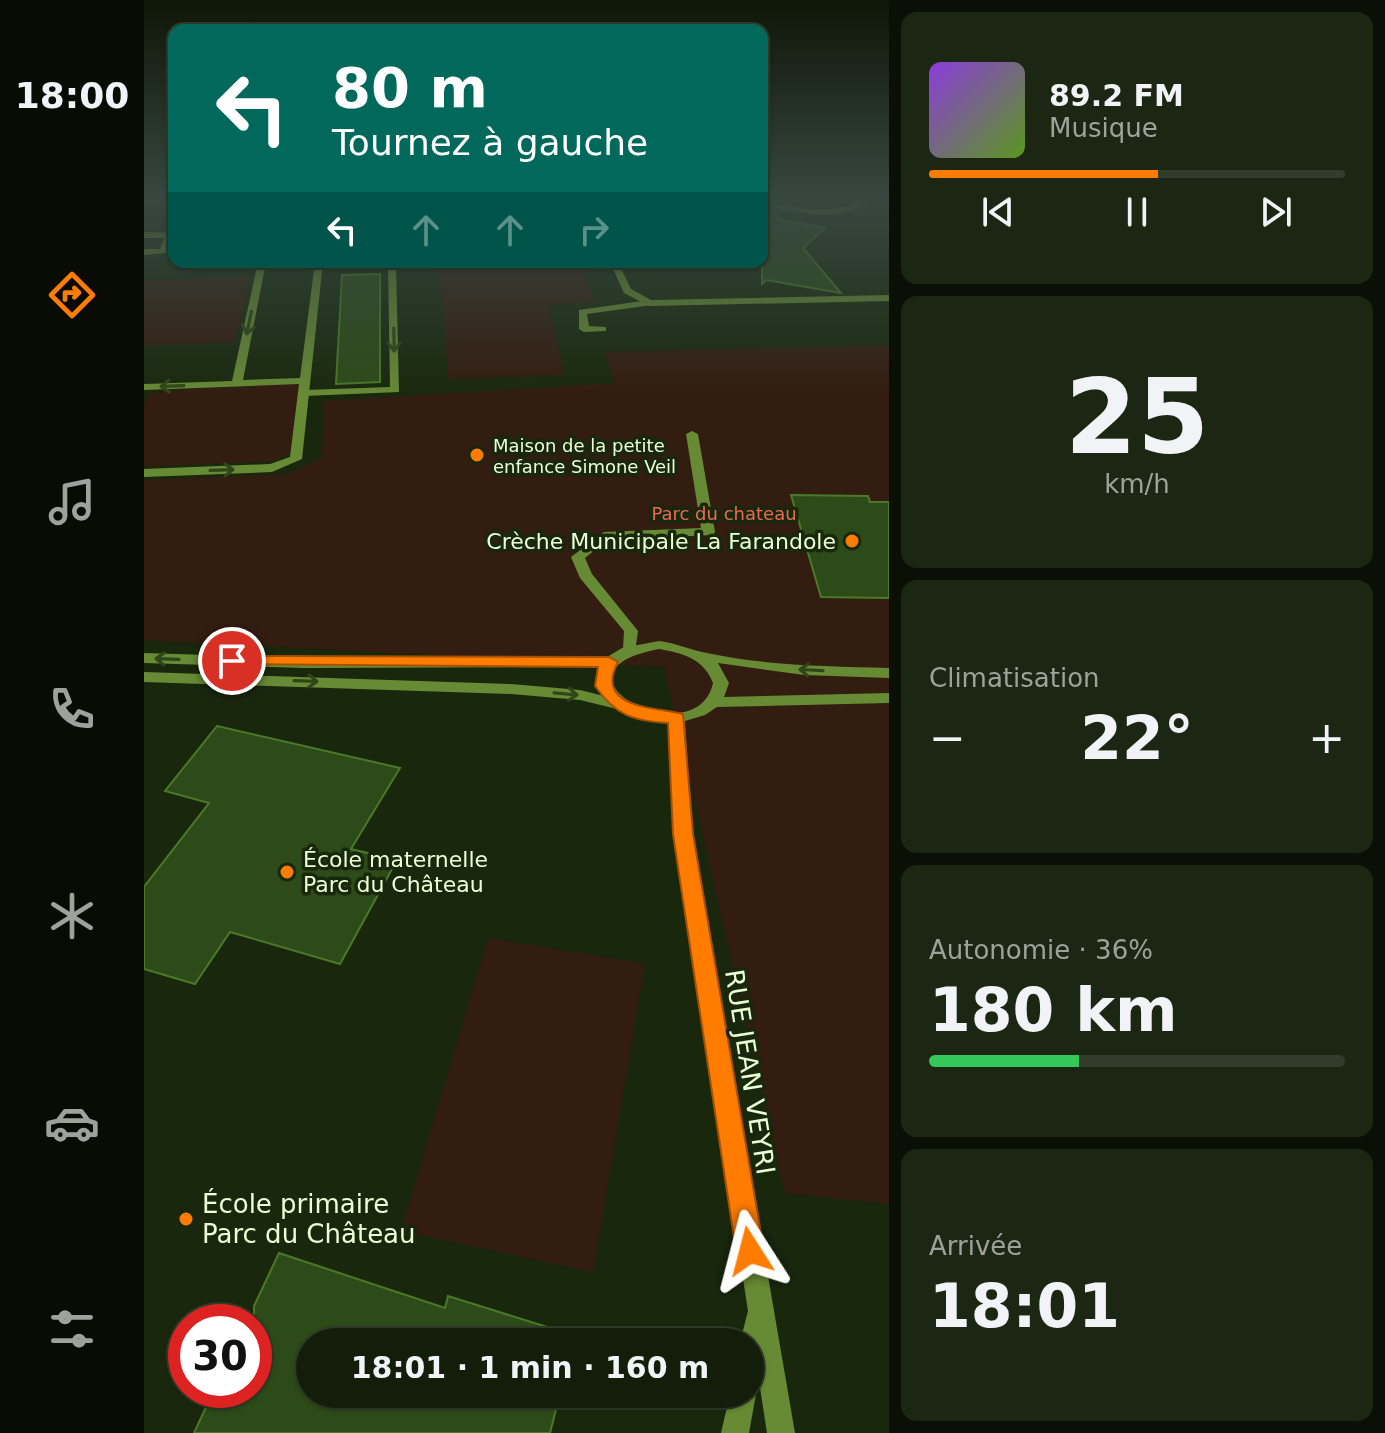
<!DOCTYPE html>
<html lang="fr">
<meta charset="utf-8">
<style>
:root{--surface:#131e0a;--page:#1c2713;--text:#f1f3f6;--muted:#9da29c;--line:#323c2b;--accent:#ff7c01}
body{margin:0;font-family:"DejaVu Sans",sans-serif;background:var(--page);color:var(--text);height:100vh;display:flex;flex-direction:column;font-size:30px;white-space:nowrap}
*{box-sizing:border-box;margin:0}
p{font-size:26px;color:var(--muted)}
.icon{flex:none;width:44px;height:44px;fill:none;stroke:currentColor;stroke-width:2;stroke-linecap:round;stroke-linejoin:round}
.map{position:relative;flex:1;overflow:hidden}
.details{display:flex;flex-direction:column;gap:12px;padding:12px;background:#0a1006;width:496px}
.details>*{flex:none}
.hud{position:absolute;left:24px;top:24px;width:600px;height:244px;border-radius:16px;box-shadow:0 2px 6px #0004,0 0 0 2px var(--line);background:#00695c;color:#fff;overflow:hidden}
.speed{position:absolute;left:24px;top:1304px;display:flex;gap:16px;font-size:40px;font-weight:700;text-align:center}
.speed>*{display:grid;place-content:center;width:104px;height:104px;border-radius:50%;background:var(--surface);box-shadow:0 2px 6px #0004,0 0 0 2px var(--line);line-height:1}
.speed .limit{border:12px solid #d22;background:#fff;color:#111}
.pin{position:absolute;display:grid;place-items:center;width:68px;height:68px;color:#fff;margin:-34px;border:4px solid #fff;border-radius:50%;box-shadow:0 2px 8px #0007}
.me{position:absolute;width:88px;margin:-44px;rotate:351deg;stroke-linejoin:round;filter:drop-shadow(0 0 6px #0008)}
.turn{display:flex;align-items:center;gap:28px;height:168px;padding:0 32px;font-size:36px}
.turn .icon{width:104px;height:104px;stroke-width:2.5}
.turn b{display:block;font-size:56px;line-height:68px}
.lanes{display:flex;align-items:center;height:76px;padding:0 32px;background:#0003;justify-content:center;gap:40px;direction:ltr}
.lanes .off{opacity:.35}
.big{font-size:60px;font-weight:800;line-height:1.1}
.details .tile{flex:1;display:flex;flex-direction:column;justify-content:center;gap:12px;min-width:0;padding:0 28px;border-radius:16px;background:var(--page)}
.details .dial{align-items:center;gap:0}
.dial b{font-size:104px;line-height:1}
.song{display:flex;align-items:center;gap:24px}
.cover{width:96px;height:96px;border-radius:12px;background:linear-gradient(135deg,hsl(270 70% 55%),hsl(90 70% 35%))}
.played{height:8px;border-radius:4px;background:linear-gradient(90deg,var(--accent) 55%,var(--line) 55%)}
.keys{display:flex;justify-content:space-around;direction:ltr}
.heat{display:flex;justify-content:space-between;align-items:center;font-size:44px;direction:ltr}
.charge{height:12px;border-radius:6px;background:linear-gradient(90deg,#34c759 36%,var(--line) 0)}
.trip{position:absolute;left:152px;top:1328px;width:468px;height:80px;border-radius:40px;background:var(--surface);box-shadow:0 2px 6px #0004,0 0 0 2px var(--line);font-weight:800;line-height:80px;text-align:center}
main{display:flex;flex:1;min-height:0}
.menu{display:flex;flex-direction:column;width:144px;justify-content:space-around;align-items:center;background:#080c04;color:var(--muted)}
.menu .icon{width:56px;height:56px}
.menu .current{color:var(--accent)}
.menu b{font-size:36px;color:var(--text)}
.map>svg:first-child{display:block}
.green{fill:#331c10}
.building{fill:#2d4b18;stroke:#4a7928;stroke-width:2}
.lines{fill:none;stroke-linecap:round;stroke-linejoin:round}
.service{fill:#678b35;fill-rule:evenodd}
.minor{fill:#678b35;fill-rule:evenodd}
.oneway{stroke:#304619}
.route{fill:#ff7c01;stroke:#a65101;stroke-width:2}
.poi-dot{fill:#ff7c01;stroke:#19280d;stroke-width:3}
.labels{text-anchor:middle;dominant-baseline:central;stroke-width:7;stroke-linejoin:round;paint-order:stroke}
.far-poi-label{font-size:18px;fill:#eaffd5;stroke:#19280d;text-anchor:start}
.far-park-label{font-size:18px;fill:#ea6a56;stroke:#19280d}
.poi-label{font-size:22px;fill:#eaffd5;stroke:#19280d;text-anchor:end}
.near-street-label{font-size:26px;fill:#eaffd5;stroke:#19280d}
.near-poi-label{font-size:26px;fill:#eaffd5;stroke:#19280d;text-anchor:start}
</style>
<main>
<nav class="menu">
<b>18:00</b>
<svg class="icon current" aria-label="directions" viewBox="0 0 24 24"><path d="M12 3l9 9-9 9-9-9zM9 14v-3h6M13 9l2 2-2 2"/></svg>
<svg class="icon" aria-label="music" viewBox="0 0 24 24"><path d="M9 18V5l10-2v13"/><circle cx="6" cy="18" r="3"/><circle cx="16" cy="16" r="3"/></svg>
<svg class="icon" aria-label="phone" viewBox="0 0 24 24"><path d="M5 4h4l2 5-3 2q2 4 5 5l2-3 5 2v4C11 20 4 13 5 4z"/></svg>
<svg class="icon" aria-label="climate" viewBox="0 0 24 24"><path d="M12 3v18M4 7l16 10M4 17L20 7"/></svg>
<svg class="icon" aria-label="car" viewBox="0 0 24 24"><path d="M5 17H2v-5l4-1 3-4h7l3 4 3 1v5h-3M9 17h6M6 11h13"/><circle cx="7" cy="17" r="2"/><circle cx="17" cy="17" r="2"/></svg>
<svg class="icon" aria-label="filters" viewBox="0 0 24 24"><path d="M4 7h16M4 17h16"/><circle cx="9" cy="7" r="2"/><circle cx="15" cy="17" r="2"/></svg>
</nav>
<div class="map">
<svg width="745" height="1433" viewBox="0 0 745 1433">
<rect width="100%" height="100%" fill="#19280d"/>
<g class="green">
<polygon points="296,262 435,262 451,302 404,305 421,375 304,379"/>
<polygon points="106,277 90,342 0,346 0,281"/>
<polygon points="745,345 745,1204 641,1193 520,667 0,640 0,480 145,474 178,457 180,401 471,383 460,352"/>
<polygon points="162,381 148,453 131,461 0,467 0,405 5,393 93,383"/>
<polygon points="344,938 501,964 449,1272 257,1231"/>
</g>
<g class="building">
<polygon points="618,208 627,210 636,220 681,228 659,248 697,293 622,280 618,284"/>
<polygon points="236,274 236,382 192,384 198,275"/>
<polygon points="647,495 724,496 726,502 745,502 745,598 677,597"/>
<polygon points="73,726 256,768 207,849 253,860 196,964 86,932 51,984 0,969 0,887 65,803 21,791"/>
<polygon points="135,1253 301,1308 304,1296 432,1336 431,1342 166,1342 166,1394 416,1394 406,1433 50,1433 70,1390 110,1390 110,1306"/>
</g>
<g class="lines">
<g class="service">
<polygon points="174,262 252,262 255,392 160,396 155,393 160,390 246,387 244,265 171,267 170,265"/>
<polygon points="505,300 508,301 508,305 443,314 445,326 462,327 462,331 440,332 435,329 435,310"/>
<polygon points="548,431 554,434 571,532 569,535 463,540 441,558 448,574 494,631 491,652 481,652 479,649 480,631 436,578 427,557 460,532 557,528 542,434"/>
</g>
<g class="minor">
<path d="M721 198H730C698 225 655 213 618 205V201C653 207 689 219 721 198Z"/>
<rect x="0" y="200" width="30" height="4"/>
<polygon points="0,232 28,233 22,253 0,255 0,249 16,249 20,238 0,238"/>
<polygon points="114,262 122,262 99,380 156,378 171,262 179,262 158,459 128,472 0,477 0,469 126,464 146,457 155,384 0,390 0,384 88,381"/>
<polygon points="466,262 474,262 487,289 507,300 745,295 745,301 505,306 480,293"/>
<path d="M515 641C532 643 547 650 563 653 623 666 685 666 745 668V678L660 675 574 663 585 683 580 697 745 693V703L573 707 561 715 541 721 548 834 651 1433H623L613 1368 606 1371V1342H596L604 1311 530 834 525 724 498 720 473 709 436 700 367 694 0 682V672L367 684 436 690 460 696 452 677 456 667 161 668 0 663V653L161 658 463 657 478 648ZM515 649C539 653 560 659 569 683 553 758 389 673 515 649Z"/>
<polygon points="606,1384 612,1394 605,1433 577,1433 586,1394 606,1394"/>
</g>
</g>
<defs><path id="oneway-shaft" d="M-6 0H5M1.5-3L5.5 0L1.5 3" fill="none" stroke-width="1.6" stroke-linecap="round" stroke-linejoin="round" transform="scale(2)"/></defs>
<g class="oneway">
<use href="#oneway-shaft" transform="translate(105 323) rotate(102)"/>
<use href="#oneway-shaft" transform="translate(250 340) rotate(89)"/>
<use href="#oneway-shaft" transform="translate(28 386) rotate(178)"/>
<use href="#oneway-shaft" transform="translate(78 470) rotate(-2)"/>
<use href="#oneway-shaft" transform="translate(23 659) rotate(-178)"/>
<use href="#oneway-shaft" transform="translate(667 670) rotate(-177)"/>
<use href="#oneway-shaft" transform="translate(162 681) rotate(2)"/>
<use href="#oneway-shaft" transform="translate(422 694) rotate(5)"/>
</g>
<linearGradient id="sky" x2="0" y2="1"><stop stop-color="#0e1607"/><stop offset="0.5" stop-color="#384840"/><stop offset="1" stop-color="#384840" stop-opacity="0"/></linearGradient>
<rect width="745" height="398" fill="url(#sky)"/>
<path class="route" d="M88 656 465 657 474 662C449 709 513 707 539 714L549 834 620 1251 616 1261 606 1265 596 1261 592 1251 529 834 524 723C489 721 471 715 451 686L454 667 82 664 80 661Z"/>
<g class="poi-dot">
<circle cx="333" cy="455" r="8"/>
<circle cx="708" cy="541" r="8"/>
<circle cx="143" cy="872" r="8"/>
<circle cx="42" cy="1219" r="8"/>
</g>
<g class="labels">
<g class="far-poi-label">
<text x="349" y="445">Maison de la petite<tspan x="349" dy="21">enfance Simone Veil</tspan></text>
</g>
<g class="far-park-label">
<text x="580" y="513">Parc du chateau</text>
</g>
<g class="poi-label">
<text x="692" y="541">Crèche Municipale La Farandole</text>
<text x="159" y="859" text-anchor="start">École maternelle<tspan x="159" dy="25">Parc du Château</tspan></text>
</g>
<g class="near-street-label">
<text transform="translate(606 1072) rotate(81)">RUE JEAN VEYRI</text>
</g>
<g class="near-poi-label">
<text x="58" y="1204">École primaire<tspan x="58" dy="30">Parc du Château</tspan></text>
</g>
</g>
</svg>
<div class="speed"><div class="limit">30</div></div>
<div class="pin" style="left:88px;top:661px;background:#d93025"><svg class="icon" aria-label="arrive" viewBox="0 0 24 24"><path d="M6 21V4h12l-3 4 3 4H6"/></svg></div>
<svg class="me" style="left:606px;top:1251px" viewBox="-20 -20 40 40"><path d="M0-17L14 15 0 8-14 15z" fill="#ff7c01" stroke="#fff" stroke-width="4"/></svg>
<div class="trip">18:01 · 1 min · 160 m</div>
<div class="hud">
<div class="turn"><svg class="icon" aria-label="left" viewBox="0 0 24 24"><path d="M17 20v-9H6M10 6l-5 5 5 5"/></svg><div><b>80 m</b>Tournez à gauche</div></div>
<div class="lanes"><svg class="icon" aria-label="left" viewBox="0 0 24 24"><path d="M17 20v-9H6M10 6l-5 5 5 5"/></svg><svg class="icon off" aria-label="ahead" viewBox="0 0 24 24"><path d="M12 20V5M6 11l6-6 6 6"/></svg><svg class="icon off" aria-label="ahead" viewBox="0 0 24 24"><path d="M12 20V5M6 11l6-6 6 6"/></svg><svg class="icon off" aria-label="right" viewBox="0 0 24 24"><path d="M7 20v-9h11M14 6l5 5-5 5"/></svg></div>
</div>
</div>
<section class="details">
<div class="tile">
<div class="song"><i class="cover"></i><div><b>89.2 FM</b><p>Musique</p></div></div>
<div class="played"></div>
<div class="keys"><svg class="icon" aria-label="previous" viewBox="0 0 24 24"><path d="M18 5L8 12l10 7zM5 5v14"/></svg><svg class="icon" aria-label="pause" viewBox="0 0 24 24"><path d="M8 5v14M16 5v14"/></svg><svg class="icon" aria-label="next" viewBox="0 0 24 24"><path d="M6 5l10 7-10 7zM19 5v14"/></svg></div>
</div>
<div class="tile dial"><b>25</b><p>km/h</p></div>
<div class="tile"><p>Climatisation</p>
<div class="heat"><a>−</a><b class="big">22°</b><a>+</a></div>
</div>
<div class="tile"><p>Autonomie · 36%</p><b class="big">180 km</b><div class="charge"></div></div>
<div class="tile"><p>Arrivée</p><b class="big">18:01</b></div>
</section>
</main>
